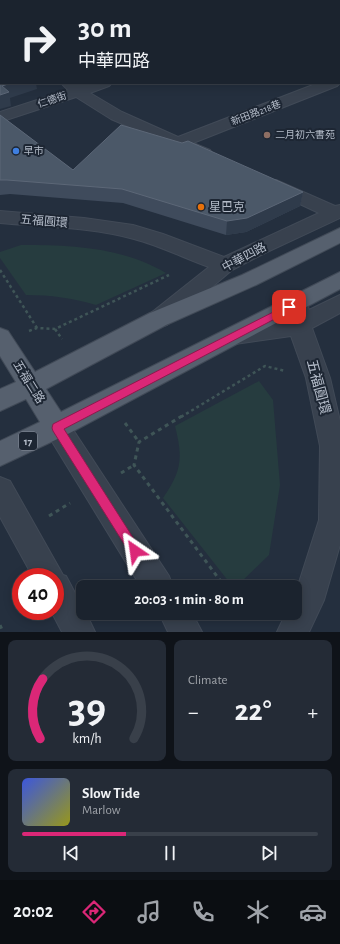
<!DOCTYPE html>
<meta charset="utf-8">
<style>
:root{--surface:#1b232e;--page:#242b36;--text:#f1f3f6;--muted:#a0a4aa;--line:#39404a;--accent:#db2777}
body{margin:0;font-family:"Alegreya Sans","Noto Sans TC",sans-serif;background:var(--page);color:var(--text);height:100vh;display:flex;flex-direction:column;font-size:15px;white-space:nowrap}
*{box-sizing:border-box;margin:0}
p{font-size:13px;color:var(--muted)}
.icon{flex:none;width:22px;height:22px;fill:none;stroke:currentColor;stroke-width:2;stroke-linecap:round;stroke-linejoin:round}
.map{position:relative;height:632px;overflow:hidden}
.panel{display:flex;flex-direction:column;gap:8px;padding:8px;background:#0f1319;flex:1}
.panel>*{flex:none}
.top-card{position:absolute;left:0px;top:0px;width:340px;height:84px;box-shadow:0 2px 10px #0003,0 0 0 1px var(--line);background:#1b232e;color:var(--text);overflow:hidden}
.speed{position:absolute;left:12px;top:568px;display:flex;gap:8px;font-size:20px;font-weight:700;text-align:center}
.speed>*{display:grid;place-content:center;width:52px;height:52px;border-radius:50%;background:var(--surface);box-shadow:0 2px 10px #0003,0 0 0 1px var(--line);line-height:1}
.speed .limit{border:6px solid #d22;background:#fff;color:#111}
.pin{position:absolute;display:grid;place-items:center;width:34px;height:34px;color:#fff;margin:-17px;border-radius:8px;box-shadow:0 2px 6px #0006}
.me{position:absolute;width:44px;margin:-22px;rotate:328deg;stroke-linejoin:round;filter:drop-shadow(0 0 3px #0008)}
.turn{display:flex;align-items:center;gap:14px;height:84px;padding:0 12px;font-size:18px}
.turn .icon{width:52px;height:52px;stroke-width:2.5}
.turn b{display:block;font-size:28px;line-height:34px}
.big{font-size:30px;font-weight:600;line-height:1.1}
.panel .tile{flex:1;display:flex;flex-direction:column;justify-content:center;gap:6px;min-width:0;padding:0 14px;border-radius:8px;background:var(--page)}
.panel .dial{align-items:center;gap:0}
.dial svg{height:104px;overflow:visible;fill:none;stroke:var(--line);stroke-width:7;stroke-linecap:round;text-anchor:middle}
.dial text{fill:var(--text);stroke:none}
.song{display:flex;align-items:center;gap:12px}
.cover{width:48px;height:48px;border-radius:6px;background:linear-gradient(135deg,hsl(230 70% 55%),hsl(60 70% 35%))}
.played{height:4px;border-radius:2px;background:linear-gradient(90deg,var(--accent) 35%,var(--line) 35%)}
.keys{display:flex;justify-content:space-around;direction:ltr}
.heat{display:flex;justify-content:space-between;align-items:center;font-size:22px;direction:ltr}
.panel .tiles{flex:1;display:grid;gap:8px;grid-template-columns:1fr 1fr}
.tile:last-child{grid-column:span 2}
.trip{position:absolute;left:76px;top:580px;width:226px;height:40px;border-radius:8px;background:var(--surface);box-shadow:0 2px 10px #0003,0 0 0 1px var(--line);font-weight:600;line-height:40px;text-align:center}
.tab-bar{display:flex;height:64px;justify-content:space-around;align-items:center;background:#0b0e12;color:var(--muted)}
.tab-bar .icon{width:28px;height:28px}
.tab-bar .selected{color:var(--accent)}
.tab-bar b{font-size:18px;color:var(--text)}
.map>svg:first-child{display:block}
.green{fill:#263c3f}
.lines{fill:none;stroke-linecap:round;stroke-linejoin:round}
.minor-casing{stroke:#414a57;stroke-width:2}
.major-casing{stroke:#414a57;stroke-width:2}
.path-far1{stroke:#3f5557;stroke-width:2.5;stroke-dasharray:3 3;stroke-linecap:butt}
.path{stroke:#3f5557;stroke-width:3;stroke-dasharray:4 4;stroke-linecap:butt}
.minor{fill:#38414e;fill-rule:evenodd}
.major{fill:#56606e;fill-rule:evenodd}
.wall{fill:#3f4b5c}
.shaded-wall{fill:#2f3b4b}
.building{fill:#4b5868;stroke:#5c6777}
.route{fill:#db2777;stroke:#8e194d}
.education-dot{fill:#8d6e63;stroke:#1d2633;stroke-width:1.5}
.shop-dot{fill:#3f7fe0;stroke:#1d2633;stroke-width:1.5}
.food-dot{fill:#e8710a;stroke:#1d2633;stroke-width:1.5}
.labels{text-anchor:middle;dominant-baseline:central;stroke-width:4;stroke-linejoin:round;paint-order:stroke}
.far-street-label{font-size:10px;fill:#b4bcc9;stroke:#1d2633}
.far-poi-label{font-size:10px;fill:#b4bcc9;stroke:#1d2633;text-anchor:start}
.shield{fill:#1d2633;stroke:#878f9c;stroke-width:1}
.shield-label{font-size:11px;font-weight:bold;fill:#b4bcc9}
.poi-label{font-size:12px;fill:#b4bcc9;stroke:#1d2633;text-anchor:start}
.street-label{font-size:12px;fill:#b4bcc9;stroke:#1d2633}
.near-street-label{font-size:14px;fill:#b4bcc9;stroke:#1d2633}
</style>
<div class="map">
<svg width="340" height="632" viewBox="0 0 340 632">
<rect width="100%" height="100%" fill="#242f3e"/>
<g class="green">
<path d="M21 245C72 245 122 247 166 273L96 305C72 298 51 295 26 295L0 258V252Z"/>
<path d="M259 381 273 400 280 485 269 555 236 587H233L163 498C182 470 183 458 175 426Z"/>
</g>
<g class="lines">
<defs>
<g id="minor">
<polygon points="151,0 167,0 151,1"/>
<rect x="339" y="1" width="1" height="8"/>
<rect x="0" y="17" width="1" height="8"/>
<polygon points="339,82 340,83 337,86 193,143 210,150 213,154 210,158 204,159 111,119 76,97 0,122 0,112 68,90 61,83 78,83 81,85 89,83 112,83 109,86 90,93 122,112 178,137 318,83"/>
<path d="M276 180 335 206 340 205V218L267 252 232 270 167 325 159 327 151 325 148 319 151 313 209 267C184 258 160 246 134 239 91 227 44 227 0 223V211L84 218 133 225 163 234 224 257 319 213 270 190 267 186 270 182Z"/>
<polygon points="297,295 305,297 309,310 340,295 340,313 312,328 330,378 340,421 340,545 324,600 309,632 277,632 286,613 295,613 295,595 319,520 320,446 306,378 291,336 235,344 227,341 224,335 227,329 235,326 289,319 286,303 289,297"/>
<polygon points="57,416 66,419 169,576 173,587 141,587 48,435 44,427 48,419"/>
<polygon points="0,477 10,481 63,575 66,576 83,608 83,613 86,613 95,632 62,632 51,611 55,611 55,577 33,577 0,517"/>
<polygon points="159,613 192,613 202,632 168,632"/>
</g>
<polygon id="major" points="340,228 340,243 256,285 166,325 46,389 61,412 340,272 340,289 66,435 0,466 0,441 40,422 26,399 0,411 0,389 16,382 0,356 0,328 8,331 35,372 150,313 242,275"/>
</defs>
<use href="#minor" class="minor-casing"/>
<use href="#major" class="major-casing"/>
<g class="path-far1">
<polyline points="0,270 37,328"/>
<polyline points="55,329 62,339"/>
<polyline points="29,331 37,328 55,329 169,275"/>
<polyline points="181,417 265,366 285,371"/>
</g>
<g class="path">
<polyline points="182,416 139,442 134,465 225,587"/>
<polyline points="125,423 139,442"/>
<polyline points="121,473 134,465"/>
<polyline points="49,516 70,503"/>
<polyline points="245,613 248,617 264,619"/>
<polyline points="0,625 3,632"/>
</g>
<use href="#minor" class="minor"/>
<use href="#major" class="major"/>
</g>
<g class="wall">
<polygon points="4,0 120,0 117,1 5,1"/>
<polygon points="0,115 73,170 303,192 300,206 246,232 226,235 123,203 10,194 0,195"/>
</g>
<g class="shaded-wall">
<polygon points="71,0 120,0 117,1 67,1"/>
<polygon points="11,83 36,83 37,89 10,98 11,106 0,109 0,95 2,86"/>
<polygon points="303,192 300,206 246,232 226,235 227,221"/>
</g>
<g class="building">
<polygon points="16,0 71,0 67,1 17,1"/>
<polygon points="0,55 1,55 1,83 11,83 2,86 9,92 0,95"/>
<polygon points="0,115 73,170 121,125 182,143 188,141 303,192 247,218 227,221 122,189 7,180 0,180"/>
</g>
<polygon class="route" points="289,304 294,307 292,310 64,429 139,547 141,551 139,555 135,557 131,555 53,431 52,428 53,424"/>
<circle class="education-dot" cx="267" cy="135" r="4"/>
<circle class="shop-dot" cx="16" cy="151" r="4"/>
<circle class="food-dot" cx="201" cy="207" r="4"/>
<g class="labels">
<g class="far-street-label">
<text transform="translate(52 100) rotate(-18)">仁德街</text>
<text transform="translate(256 113) rotate(-21)">新田路218巷</text>
</g>
<g class="far-poi-label">
<text x="275" y="135">二月初六書苑</text>
<text x="24" y="151">早市</text>
</g>
<rect class="shield" x="19" y="432" width="18" height="18" rx="3"/>
<g class="shield-label">
<text x="28" y="441">17</text>
</g>
<g class="poi-label">
<text x="209" y="207">星巴克</text>
</g>
<g class="street-label">
<text transform="translate(44 221) rotate(5)">五福圓環</text>
<text transform="translate(244 257) rotate(-28)">中華四路</text>
<text transform="translate(29 382) rotate(58)">五福二路</text>
</g>
<g class="near-street-label">
<text transform="translate(318 387) rotate(75)">五福圓環</text>
</g>
</g>
</svg>
<div class="speed"><div class="limit">40</div></div>
<div class="pin" style="left:289px;top:307px;background:#d93025"><svg class="icon" aria-label="arrive" viewBox="0 0 24 24"><path d="M6 21V4h12l-3 4 3 4H6"/></svg></div>
<svg class="me" style="left:135px;top:551px" viewBox="-20 -20 40 40"><path d="M0-17L14 15 0 8-14 15z" fill="#db2777" stroke="#fff" stroke-width="4"/></svg>
<div class="trip">20:03 · 1 min · 80 m</div>
<div class="top-card">
<div class="turn"><svg class="icon" aria-label="right" viewBox="0 0 24 24"><path d="M7 20v-9h11M14 6l5 5-5 5"/></svg><div><b>30 m</b>中華四路</div></div>
</div>
</div>
<section class="panel">
<div class="tiles">
<div class="tile dial"><svg viewBox="0 0 100 80">
<path d="M14 69A42 42 0 1 1 86 69"/>
<path d="M14 69A42 42 0 0 1 16 23" stroke="#db2777"/>
<text x="50" y="56" font-size="32" font-weight="700">39</text>
<text x="50" y="72" font-size="11">km/h</text>
</svg></div>
<div class="tile"><p>Climate</p>
<div class="heat"><a>−</a><b class="big">22°</b><a>+</a></div>
</div>
<div class="tile">
<div class="song"><i class="cover"></i><div><b>Slow Tide</b><p>Marlow</p></div></div>
<div class="played"></div>
<div class="keys"><svg class="icon" aria-label="previous" viewBox="0 0 24 24"><path d="M18 5L8 12l10 7zM5 5v14"/></svg><svg class="icon" aria-label="pause" viewBox="0 0 24 24"><path d="M8 5v14M16 5v14"/></svg><svg class="icon" aria-label="next" viewBox="0 0 24 24"><path d="M6 5l10 7-10 7zM19 5v14"/></svg></div>
</div>
</div>
</section>
<nav class="tab-bar">
<b>20:02</b>
<svg class="icon selected" aria-label="directions" viewBox="0 0 24 24"><path d="M12 3l9 9-9 9-9-9zM9 14v-3h6M13 9l2 2-2 2"/></svg>
<svg class="icon" aria-label="music" viewBox="0 0 24 24"><path d="M9 18V5l10-2v13"/><circle cx="6" cy="18" r="3"/><circle cx="16" cy="16" r="3"/></svg>
<svg class="icon" aria-label="phone" viewBox="0 0 24 24"><path d="M5 4h4l2 5-3 2q2 4 5 5l2-3 5 2v4C11 20 4 13 5 4z"/></svg>
<svg class="icon" aria-label="climate" viewBox="0 0 24 24"><path d="M12 3v18M4 7l16 10M4 17L20 7"/></svg>
<svg class="icon" aria-label="car" viewBox="0 0 24 24"><path d="M5 17H2v-5l4-1 3-4h7l3 4 3 1v5h-3M9 17h6M6 11h13"/><circle cx="7" cy="17" r="2"/><circle cx="17" cy="17" r="2"/></svg>
</nav>
